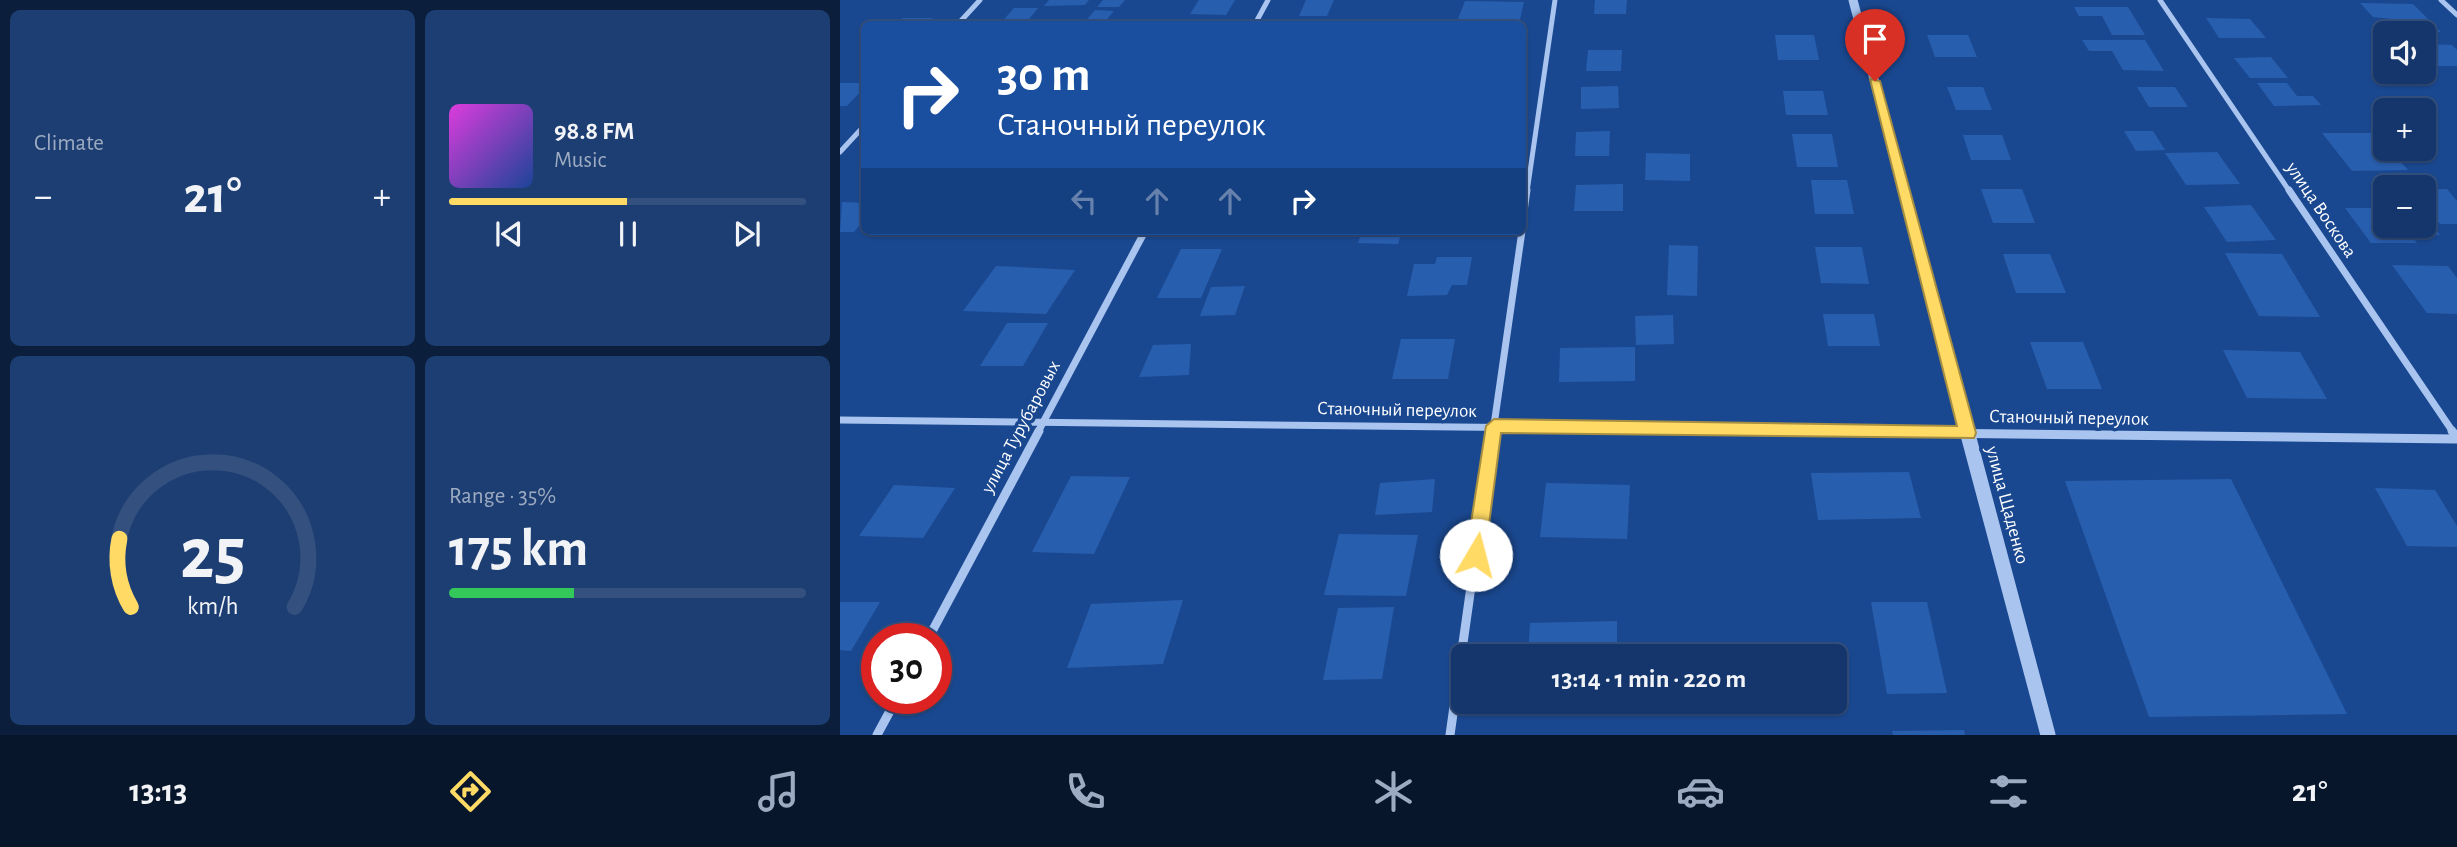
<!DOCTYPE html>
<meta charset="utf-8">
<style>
:root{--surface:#14366c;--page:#1d3e72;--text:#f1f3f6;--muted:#9dabc2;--line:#33507f;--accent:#ffda65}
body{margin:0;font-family:"Alegreya Sans",sans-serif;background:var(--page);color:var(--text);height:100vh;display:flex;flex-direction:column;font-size:26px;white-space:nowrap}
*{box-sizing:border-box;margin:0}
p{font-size:23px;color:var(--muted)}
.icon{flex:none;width:38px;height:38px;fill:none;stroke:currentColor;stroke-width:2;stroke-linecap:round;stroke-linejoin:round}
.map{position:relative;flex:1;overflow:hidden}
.panel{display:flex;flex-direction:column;gap:10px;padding:10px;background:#0b1e3b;width:840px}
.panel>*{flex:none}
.hud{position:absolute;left:21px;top:21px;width:665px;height:214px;border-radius:10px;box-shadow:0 2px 5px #0004,0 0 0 2px var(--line);background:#1a4fa0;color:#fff;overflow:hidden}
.tools{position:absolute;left:1533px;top:21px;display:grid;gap:14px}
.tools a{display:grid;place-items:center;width:63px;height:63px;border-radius:10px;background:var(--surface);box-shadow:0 2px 5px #0004,0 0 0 2px var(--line);font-size:35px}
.speed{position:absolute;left:21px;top:623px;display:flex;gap:14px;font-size:35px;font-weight:700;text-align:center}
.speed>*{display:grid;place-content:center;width:91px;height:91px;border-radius:50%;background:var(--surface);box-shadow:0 2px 5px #0004,0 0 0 2px var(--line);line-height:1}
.speed .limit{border:10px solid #d22;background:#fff;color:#111}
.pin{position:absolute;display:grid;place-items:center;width:60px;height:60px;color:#fff;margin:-72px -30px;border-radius:50% 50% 50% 0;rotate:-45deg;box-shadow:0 0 7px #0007}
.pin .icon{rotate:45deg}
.me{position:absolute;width:77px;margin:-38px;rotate:8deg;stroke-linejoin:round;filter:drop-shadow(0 0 5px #0008)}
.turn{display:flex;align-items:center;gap:24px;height:147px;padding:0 21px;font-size:32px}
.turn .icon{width:91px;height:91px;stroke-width:2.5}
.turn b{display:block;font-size:49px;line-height:60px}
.lanes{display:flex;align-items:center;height:66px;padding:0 21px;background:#0003;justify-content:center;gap:35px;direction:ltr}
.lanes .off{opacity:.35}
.big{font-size:52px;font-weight:700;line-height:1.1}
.panel .tile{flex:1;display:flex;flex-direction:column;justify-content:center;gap:10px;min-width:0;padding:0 24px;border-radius:10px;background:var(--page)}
.panel .dial{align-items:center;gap:0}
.dial svg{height:182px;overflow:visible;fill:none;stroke:var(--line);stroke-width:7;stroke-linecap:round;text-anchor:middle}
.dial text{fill:var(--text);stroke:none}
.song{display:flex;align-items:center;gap:21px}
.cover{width:84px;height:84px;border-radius:10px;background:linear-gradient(135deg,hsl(300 70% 55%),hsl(220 70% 35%))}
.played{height:7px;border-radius:4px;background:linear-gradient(90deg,var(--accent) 50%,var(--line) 50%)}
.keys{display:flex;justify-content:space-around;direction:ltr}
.heat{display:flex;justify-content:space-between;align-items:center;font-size:38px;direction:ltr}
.charge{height:10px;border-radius:5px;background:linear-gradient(90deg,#34c759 35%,var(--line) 0)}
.panel .tiles{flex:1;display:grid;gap:10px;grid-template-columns:repeat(2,1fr)}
.trip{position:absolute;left:611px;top:644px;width:396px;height:70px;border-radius:10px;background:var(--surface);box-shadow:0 2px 5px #0004,0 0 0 2px var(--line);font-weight:700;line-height:70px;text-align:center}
.tab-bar{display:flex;height:112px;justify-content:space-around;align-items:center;background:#08162b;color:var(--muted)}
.tab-bar .icon{width:49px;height:49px}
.tab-bar .active{color:var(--accent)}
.tab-bar b{font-size:32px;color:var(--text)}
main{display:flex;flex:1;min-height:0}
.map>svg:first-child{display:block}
.building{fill:#285eae}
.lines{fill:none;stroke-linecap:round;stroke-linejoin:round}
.minor-far2{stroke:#a8c4ef;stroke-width:5}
.minor-far1{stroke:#a8c4ef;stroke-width:7}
.minor{stroke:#a8c4ef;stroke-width:9}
.tertiary-far2{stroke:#a8c4ef;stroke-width:9}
.tertiary-far1{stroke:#a8c4ef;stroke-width:11}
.tertiary{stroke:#a8c4ef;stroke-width:15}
.route{fill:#ffda65;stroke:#a68e42;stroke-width:2}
.labels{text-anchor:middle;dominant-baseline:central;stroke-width:7;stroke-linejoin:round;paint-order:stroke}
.street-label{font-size:19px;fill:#fff;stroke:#1a4890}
</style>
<main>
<section class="panel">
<div class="tiles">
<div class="tile"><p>Climate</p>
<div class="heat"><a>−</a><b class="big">21°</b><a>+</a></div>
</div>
<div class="tile">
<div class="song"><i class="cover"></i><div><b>98.8 FM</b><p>Music</p></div></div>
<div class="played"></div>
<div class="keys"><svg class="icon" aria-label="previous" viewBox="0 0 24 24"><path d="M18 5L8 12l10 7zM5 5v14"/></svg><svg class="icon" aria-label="pause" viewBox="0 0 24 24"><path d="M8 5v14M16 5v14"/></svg><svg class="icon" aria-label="next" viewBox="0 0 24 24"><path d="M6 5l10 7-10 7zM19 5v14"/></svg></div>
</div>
<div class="tile dial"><svg viewBox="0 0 100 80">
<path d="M14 69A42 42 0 1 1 86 69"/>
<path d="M14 69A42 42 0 0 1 9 39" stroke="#ffda65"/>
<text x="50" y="56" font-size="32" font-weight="700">25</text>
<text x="50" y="72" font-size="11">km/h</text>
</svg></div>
<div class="tile"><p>Range · 35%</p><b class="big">175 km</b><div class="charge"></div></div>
</div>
</section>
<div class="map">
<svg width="1617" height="735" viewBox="0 0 1617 735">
<rect width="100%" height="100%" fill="#1a4890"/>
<g class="building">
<polygon points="209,0 249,0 245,5 204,6"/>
<polygon points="263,0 285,0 279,7 257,7"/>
<polygon points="359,0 395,0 386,15 350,14"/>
<polygon points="466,0 494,0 487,16 459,16"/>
<polygon points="755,0 787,0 786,14 754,14"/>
<polygon points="625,1 684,2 679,24 635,24 633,20 618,19"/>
<polygon points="1520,3 1573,4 1601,32 1563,31 1552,19 1533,17"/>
<polygon points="1234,7 1288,7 1305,35 1272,35 1262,16 1239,16"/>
<polygon points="174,8 198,8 185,24 160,24"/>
<polygon points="255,10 274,11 263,24 243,24"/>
<polygon points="63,18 93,18 87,24 56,24"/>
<polygon points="1366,18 1410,19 1426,38 1379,38"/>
<polygon points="935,35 974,35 979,60 938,60"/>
<polygon points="1087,35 1128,35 1137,57 1095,57"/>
<polygon points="1242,40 1305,40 1324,71 1283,70 1272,51 1249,51"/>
<polygon points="1584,44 1612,45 1617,50 1617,66 1594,66 1584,55"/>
<polygon points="748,50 782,50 781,71 746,71"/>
<polygon points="1431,57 1448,78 1410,78 1394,58"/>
<polygon points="0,83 24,83 24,88 7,106 0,106"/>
<polygon points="1417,83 1447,83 1457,96 1473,96 1481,105 1434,106"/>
<polygon points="778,86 779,108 741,109 741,87"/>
<polygon points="1107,87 1143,87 1152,110 1116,110"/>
<polygon points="1297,87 1335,87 1348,107 1309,107"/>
<polygon points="943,91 983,91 988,115 946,115"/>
<polygon points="770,131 769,156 735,156 736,132"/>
<polygon points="1284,131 1313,131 1325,150 1296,151"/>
<polygon points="1482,133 1536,133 1545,149 1549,149 1568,170 1512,171"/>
<polygon points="952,134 992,134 998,167 957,167"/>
<polygon points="1123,135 1162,135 1171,160 1131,160"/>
<polygon points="1377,152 1400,184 1346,185 1325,153"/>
<polygon points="806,153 850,154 850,181 805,180"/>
<polygon points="971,180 1007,180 1014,214 975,214"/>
<polygon points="783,184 783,211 734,211 736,185"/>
<polygon points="1141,189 1182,189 1195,223 1153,223"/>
<polygon points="1584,189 1607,189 1617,201 1617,224 1600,224 1584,203"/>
<polygon points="2,202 24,203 24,220 14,232 0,232"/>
<polygon points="1411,205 1436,240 1387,242 1364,207"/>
<polygon points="1505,208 1545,208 1545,226 1584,226 1584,215 1600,235 1571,235 1577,243 1531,243"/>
<polygon points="522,231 562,231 558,244 518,243"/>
<polygon points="829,245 858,246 857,296 827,295"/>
<polygon points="975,247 1022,247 1029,284 981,283"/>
<polygon points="341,249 382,249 361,298 317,298"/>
<polygon points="1385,253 1442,254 1480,317 1419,316"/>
<polygon points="1163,254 1210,254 1226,293 1176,293"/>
<polygon points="597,257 632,257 627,285 612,285 607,295 567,296 574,264 595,264"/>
<polygon points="1552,265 1608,266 1617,278 1617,314 1587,313"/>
<polygon points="156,266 235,270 206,314 123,311"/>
<polygon points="405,286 395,315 360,316 371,287"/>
<polygon points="983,314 1034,314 1040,346 988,346"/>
<polygon points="833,315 834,344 796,345 795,316"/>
<polygon points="167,323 208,323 183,366 140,366"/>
<polygon points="561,339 615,339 608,379 552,379"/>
<polygon points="1190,342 1243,342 1262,389 1207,389"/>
<polygon points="351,344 349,375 299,377 313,345"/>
<polygon points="795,347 795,381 719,382 720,348"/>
<polygon points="1383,350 1460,352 1487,399 1407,398"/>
<polygon points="1069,472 1081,518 978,520 971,473"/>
<polygon points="231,476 290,477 254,554 192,552"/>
<polygon points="595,479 592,512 535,515 540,483"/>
<polygon points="1391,479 1507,714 1309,717 1225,481"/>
<polygon points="706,483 790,485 787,539 700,537"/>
<polygon points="54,485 115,488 83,538 19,536"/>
<polygon points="1535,488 1595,490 1617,526 1617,547 1567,546"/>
<polygon points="499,534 578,535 566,596 484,595"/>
<polygon points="343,600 323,664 227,668 251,604"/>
<polygon points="0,602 40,602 11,651 0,650"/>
<polygon points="1031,602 1087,602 1107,693 1047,694"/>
<polygon points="554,607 542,679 483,680 498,608"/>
<polygon points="777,621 777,656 688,656 690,623"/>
<polygon points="685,702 777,702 777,714 684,716"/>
<polygon points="1124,730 1125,735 1053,735 1052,731"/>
</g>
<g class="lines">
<g class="minor-far2">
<polyline points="1320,0 1450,192"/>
<polyline points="1601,0 1617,15"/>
<polyline points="118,24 140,0"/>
<polyline points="415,24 428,0"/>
<polyline points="0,152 24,126"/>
<polyline points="687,192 715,0"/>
</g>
<g class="minor-far1">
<polyline points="1449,190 1613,432"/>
<polyline points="682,226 687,190"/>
<polyline points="0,420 1055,432"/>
<polyline points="198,432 305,231"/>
<polyline points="653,432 682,231"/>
</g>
<g class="minor">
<polyline points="906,431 1617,439"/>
<polyline points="1612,431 1617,438"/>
<polyline points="88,639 199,431"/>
<polyline points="37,735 57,698"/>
<polyline points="610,735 653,431"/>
</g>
<polyline class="tertiary-far2" points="1013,0 1064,192"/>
<polyline class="tertiary-far1" points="1063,190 1128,432"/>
<polyline class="tertiary" points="1127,431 1208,735"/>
</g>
<polygon class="route" points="1030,79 1040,81 1136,433 1134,438 661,433 645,555 642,561 636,563 629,561 626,555 646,426 654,419 1117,426"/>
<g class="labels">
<g class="street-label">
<text transform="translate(1481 210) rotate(56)">улица Воскова</text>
<text transform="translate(557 410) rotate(1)">Станочный переулок</text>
<text transform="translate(1229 418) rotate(1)">Станочный переулок</text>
<text transform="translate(181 427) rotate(-62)">улица Турубаровых</text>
<text transform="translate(1167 505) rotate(75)">улица Щаденко</text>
</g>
</g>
</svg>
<div class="tools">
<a><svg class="icon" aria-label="sound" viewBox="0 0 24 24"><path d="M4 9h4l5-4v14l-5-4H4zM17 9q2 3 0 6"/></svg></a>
<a>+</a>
<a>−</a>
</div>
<div class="speed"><div class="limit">30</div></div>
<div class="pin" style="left:1035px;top:81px;background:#d93025"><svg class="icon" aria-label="arrive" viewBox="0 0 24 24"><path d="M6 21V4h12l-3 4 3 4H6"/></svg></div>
<svg class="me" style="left:636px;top:555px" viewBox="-20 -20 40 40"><circle r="19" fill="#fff"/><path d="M0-13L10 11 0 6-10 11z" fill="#ffda65"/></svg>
<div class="trip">13:14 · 1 min · 220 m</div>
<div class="hud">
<div class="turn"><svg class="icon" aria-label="right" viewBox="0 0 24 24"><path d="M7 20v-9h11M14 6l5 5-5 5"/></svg><div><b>30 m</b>Станочный переулок</div></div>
<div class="lanes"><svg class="icon off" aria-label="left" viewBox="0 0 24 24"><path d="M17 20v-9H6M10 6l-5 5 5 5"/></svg><svg class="icon off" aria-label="ahead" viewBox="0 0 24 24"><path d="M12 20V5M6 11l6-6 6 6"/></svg><svg class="icon off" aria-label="ahead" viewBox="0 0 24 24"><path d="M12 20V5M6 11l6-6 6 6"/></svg><svg class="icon" aria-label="right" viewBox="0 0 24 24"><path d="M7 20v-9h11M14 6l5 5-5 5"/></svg></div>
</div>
</div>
</main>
<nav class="tab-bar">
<b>13:13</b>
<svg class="icon active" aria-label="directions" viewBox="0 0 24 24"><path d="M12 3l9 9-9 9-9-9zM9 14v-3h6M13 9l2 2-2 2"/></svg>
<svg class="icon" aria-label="music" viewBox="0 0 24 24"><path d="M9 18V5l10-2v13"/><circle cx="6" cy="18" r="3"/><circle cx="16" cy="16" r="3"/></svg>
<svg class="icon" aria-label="phone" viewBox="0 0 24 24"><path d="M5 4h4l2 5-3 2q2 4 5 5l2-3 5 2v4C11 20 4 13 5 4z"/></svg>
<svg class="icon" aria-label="climate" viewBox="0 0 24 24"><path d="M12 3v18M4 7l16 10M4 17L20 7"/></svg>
<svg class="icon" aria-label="car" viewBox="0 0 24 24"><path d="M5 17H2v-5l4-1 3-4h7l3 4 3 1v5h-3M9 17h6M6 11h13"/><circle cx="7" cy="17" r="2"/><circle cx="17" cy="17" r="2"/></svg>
<svg class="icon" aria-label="filters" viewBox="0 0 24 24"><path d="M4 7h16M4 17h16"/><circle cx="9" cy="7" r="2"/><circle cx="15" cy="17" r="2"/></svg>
<b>21°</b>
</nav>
